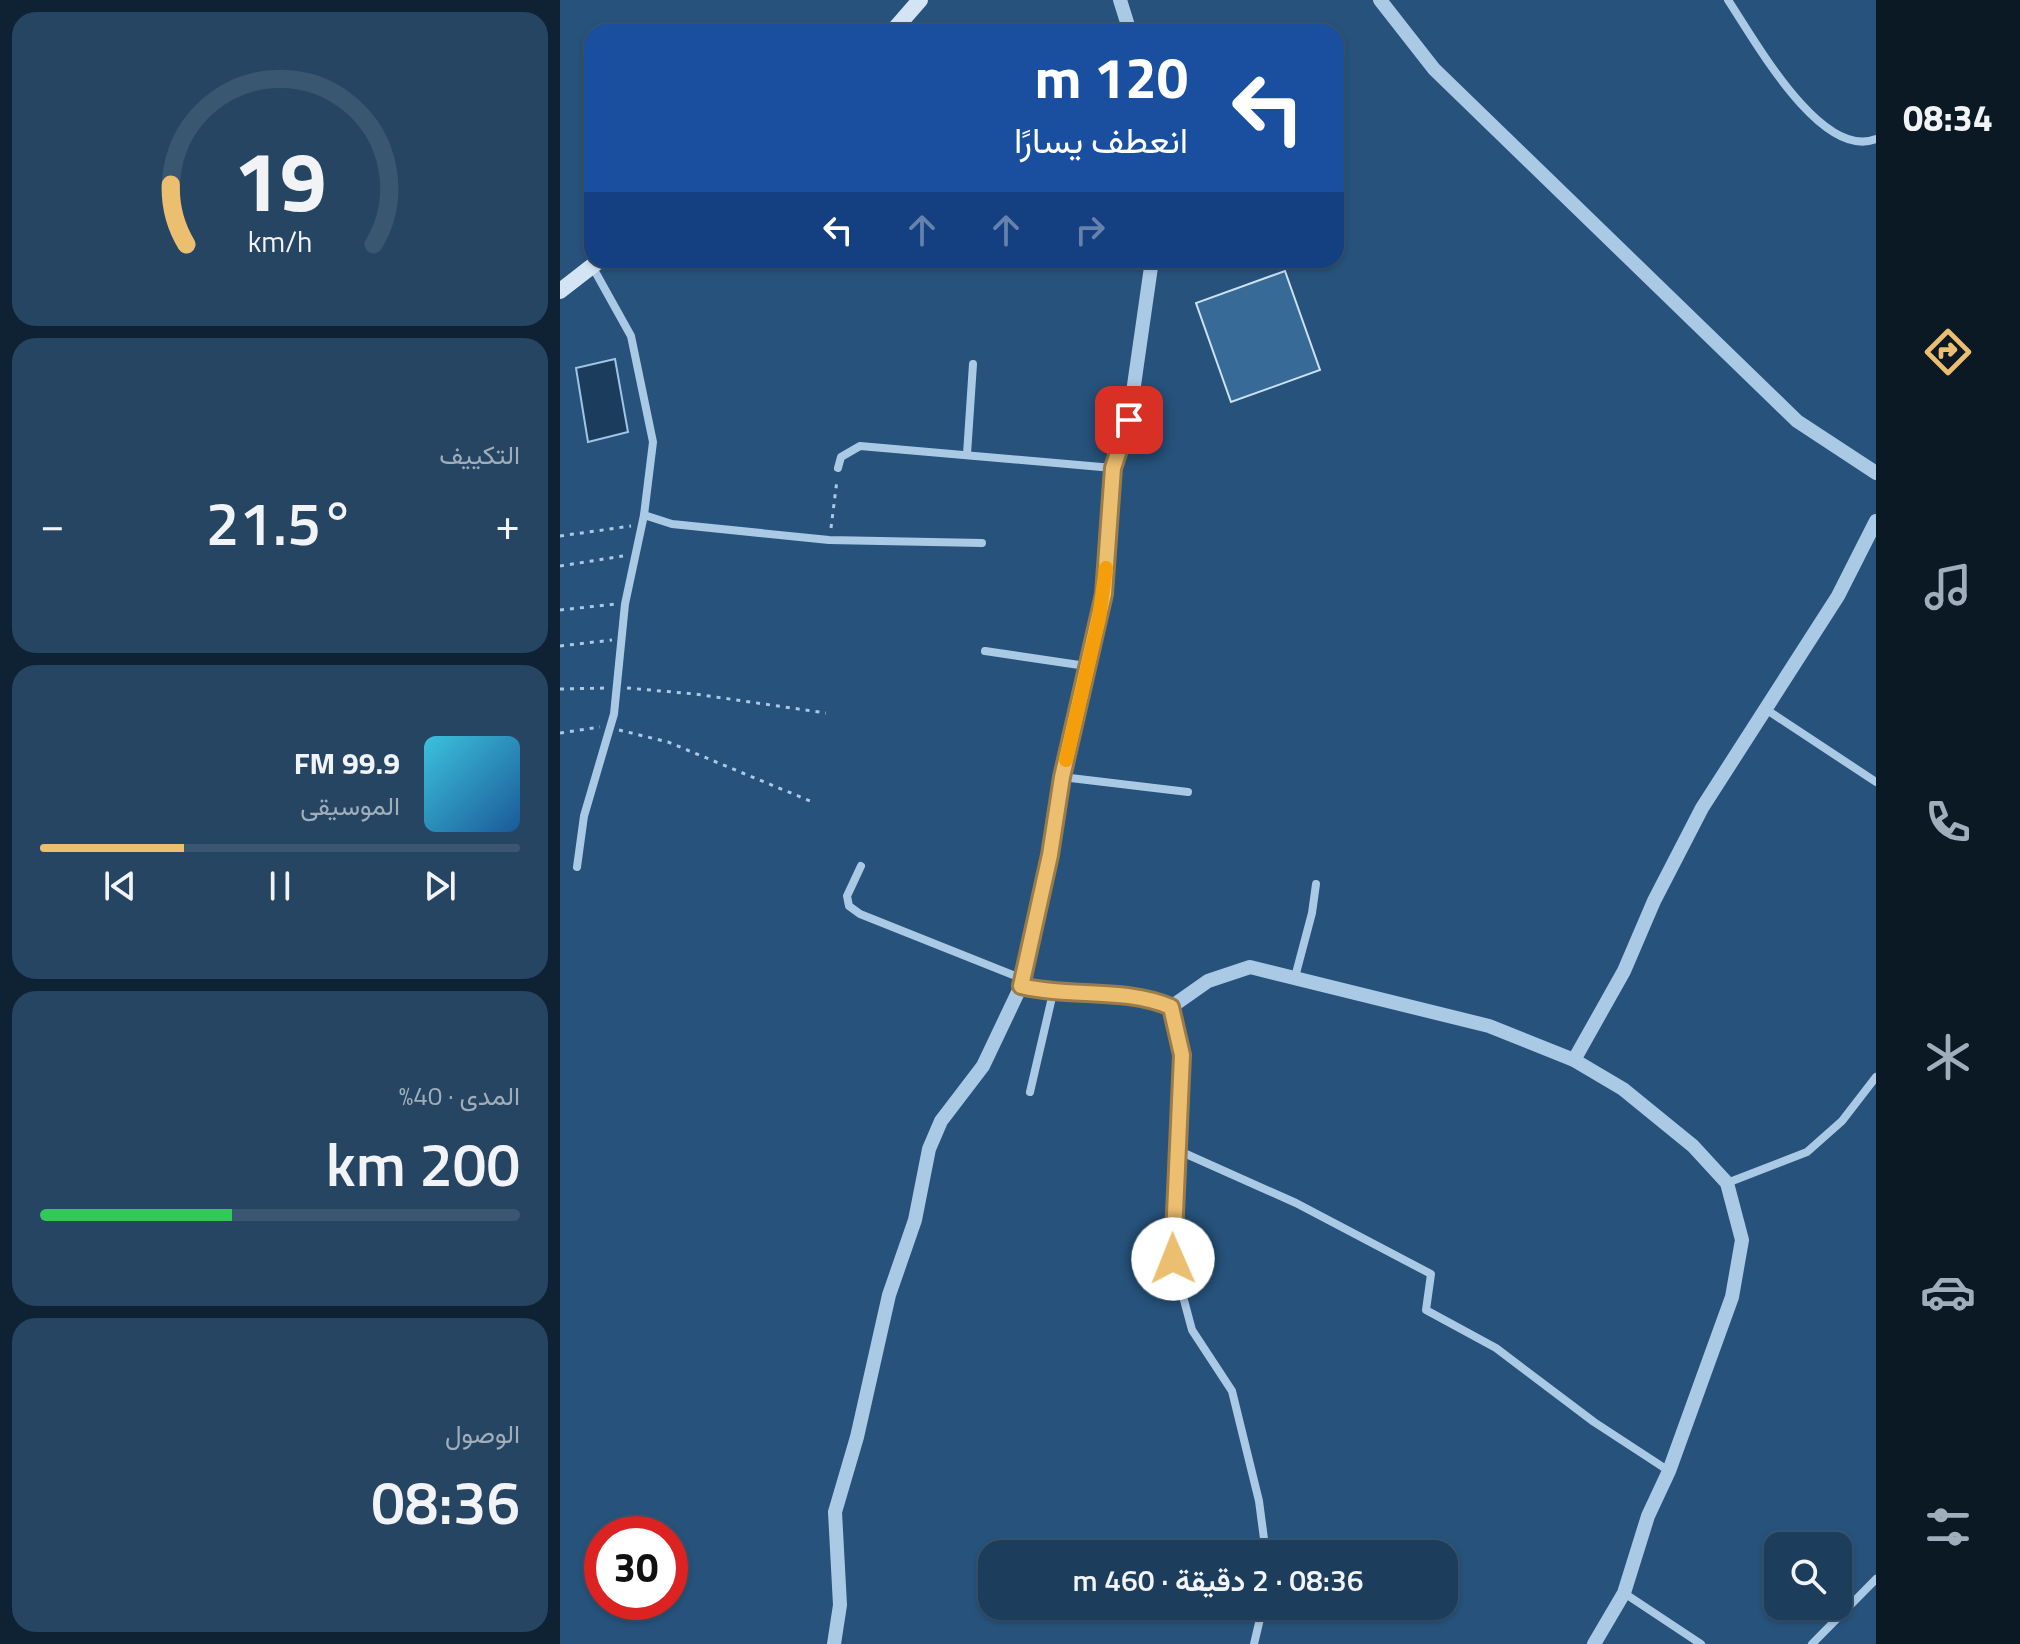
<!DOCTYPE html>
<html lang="ar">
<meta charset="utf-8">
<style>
:root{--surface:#1c3e5c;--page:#254562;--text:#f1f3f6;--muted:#a0aebb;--line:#3a5772;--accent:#ecbe70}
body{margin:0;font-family:"Titillium Web",Vazirmatn,sans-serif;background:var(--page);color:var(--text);direction:rtl;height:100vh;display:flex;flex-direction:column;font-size:30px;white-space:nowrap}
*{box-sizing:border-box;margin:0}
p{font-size:26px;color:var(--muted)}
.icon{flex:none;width:44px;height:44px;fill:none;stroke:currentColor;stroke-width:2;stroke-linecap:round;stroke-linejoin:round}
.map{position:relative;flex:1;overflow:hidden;direction:ltr}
.sheet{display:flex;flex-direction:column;gap:12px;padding:12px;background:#0f2233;width:560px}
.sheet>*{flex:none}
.guide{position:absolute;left:24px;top:24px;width:760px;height:244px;border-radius:24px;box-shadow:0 2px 6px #0004,0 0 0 2px var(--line);direction:rtl;background:#1a4fa0;color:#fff;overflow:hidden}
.controls{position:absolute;left:1204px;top:1532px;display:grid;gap:16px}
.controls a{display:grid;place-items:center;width:88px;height:88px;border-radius:16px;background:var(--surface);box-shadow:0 2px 6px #0004,0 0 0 2px var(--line);font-size:40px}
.speed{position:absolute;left:24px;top:1516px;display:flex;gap:16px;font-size:40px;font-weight:700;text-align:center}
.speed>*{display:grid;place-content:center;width:104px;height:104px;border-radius:50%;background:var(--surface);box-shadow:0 2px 6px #0004,0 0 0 2px var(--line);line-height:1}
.speed .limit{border:12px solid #d22;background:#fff;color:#111}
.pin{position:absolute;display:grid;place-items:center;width:68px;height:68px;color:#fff;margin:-34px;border-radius:16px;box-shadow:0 4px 12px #0006}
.me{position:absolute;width:88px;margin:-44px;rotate:359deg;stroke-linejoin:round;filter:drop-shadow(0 0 6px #0008)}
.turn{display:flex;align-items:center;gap:28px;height:168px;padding:0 24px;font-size:36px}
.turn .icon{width:104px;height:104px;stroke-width:2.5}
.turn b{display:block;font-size:56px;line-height:68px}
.lanes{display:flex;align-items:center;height:76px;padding:0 24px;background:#0003;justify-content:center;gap:40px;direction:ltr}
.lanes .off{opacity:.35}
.big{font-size:60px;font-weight:600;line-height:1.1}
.sheet .widget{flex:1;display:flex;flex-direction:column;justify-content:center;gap:12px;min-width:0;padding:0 28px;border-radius:24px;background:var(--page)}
.sheet .dial{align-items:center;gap:0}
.dial svg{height:208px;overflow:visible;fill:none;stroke:var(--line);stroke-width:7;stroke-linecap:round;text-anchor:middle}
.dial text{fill:var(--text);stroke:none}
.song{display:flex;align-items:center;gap:24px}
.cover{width:96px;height:96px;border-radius:12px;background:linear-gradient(135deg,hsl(190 70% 55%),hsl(210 70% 35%))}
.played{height:8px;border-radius:4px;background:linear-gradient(90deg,var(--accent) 30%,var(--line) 30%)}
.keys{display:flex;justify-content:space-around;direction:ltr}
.heat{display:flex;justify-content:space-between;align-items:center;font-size:44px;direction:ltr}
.charge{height:12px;border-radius:6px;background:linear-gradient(90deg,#34c759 40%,var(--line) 0)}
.trip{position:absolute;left:418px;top:1540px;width:480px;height:80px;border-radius:24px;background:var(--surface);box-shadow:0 2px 6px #0004,0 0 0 2px var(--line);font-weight:600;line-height:80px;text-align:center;direction:rtl}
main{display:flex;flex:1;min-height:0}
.dock{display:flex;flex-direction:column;width:144px;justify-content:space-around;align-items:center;background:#0b1925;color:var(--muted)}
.dock .icon{width:56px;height:56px}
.dock .selected{color:var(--accent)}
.dock b{font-size:36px;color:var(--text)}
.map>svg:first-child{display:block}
.water{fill:#1b3c5c;stroke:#9fc5e4;stroke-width:2}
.building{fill:#376a97;stroke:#cde1f3;stroke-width:2}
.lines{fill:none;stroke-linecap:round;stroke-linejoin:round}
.path{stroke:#aac9e4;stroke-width:3;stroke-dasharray:4 6;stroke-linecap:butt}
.minor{stroke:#aac9e4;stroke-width:8}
.tertiary{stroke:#aac9e4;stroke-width:14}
.secondary{stroke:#d3e4f4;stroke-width:16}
.route-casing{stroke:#997c49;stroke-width:20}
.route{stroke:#ecbe70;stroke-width:14}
.slow{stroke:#f59e0b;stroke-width:14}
</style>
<main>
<nav class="dock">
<b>08:34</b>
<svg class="icon selected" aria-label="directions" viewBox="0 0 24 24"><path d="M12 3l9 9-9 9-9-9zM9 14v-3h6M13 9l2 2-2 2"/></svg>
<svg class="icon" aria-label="music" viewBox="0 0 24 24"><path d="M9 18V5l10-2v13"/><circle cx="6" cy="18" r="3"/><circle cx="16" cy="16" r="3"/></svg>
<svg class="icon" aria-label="phone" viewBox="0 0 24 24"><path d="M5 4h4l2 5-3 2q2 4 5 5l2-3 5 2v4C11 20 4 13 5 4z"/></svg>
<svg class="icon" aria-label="climate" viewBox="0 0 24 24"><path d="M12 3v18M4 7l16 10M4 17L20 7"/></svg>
<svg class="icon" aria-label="car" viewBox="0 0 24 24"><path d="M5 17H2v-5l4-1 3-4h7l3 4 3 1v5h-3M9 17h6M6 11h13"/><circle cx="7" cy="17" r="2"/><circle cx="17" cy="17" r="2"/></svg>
<svg class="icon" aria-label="filters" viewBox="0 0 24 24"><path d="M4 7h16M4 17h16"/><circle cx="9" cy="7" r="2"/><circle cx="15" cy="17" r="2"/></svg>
</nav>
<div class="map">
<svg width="1316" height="1644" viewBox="0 0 1316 1644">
<rect width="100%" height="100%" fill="#26527b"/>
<polygon class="water" points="55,359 68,432 28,442 16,368"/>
<polygon class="building" points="725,271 760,370 671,402 636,303"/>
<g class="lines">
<g class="path">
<polyline points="271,528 277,480"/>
<polyline points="0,536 71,526"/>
<polyline points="0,566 63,556"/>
<polyline points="0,610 56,604"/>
<polyline points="0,646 52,640"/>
<polyline points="67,688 135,694 266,713"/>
<polyline points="0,689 48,688"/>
<polyline points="59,730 108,742 255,803"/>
<polyline points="0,733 40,727"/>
</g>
<g class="minor">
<path d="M1168 0C1194 39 1261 161 1316 139"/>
<polyline points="407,454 413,364"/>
<polyline points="278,468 281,457 300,446 553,468"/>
<polyline points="84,515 112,524 269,540 422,543"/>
<polyline points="425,651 526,666"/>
<polyline points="1207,710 1316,782"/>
<polyline points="502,777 628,792"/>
<polyline points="301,866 287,896 289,906 300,914 463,979"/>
<polyline points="17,867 24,816 54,714 65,604 84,515 93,442 71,336 32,266"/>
<polyline points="735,977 752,913 756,884"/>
<polyline points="611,1007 622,1055 613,1259 632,1330 672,1391 699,1501 706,1554"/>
<polyline points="470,1092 493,993"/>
<polyline points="615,1149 736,1203 871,1274 866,1310 936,1348 1034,1422 1109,1471"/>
<polyline points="1167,1183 1247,1152 1282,1121 1316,1077"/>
<polyline points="1064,1593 1141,1644"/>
<polyline points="694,1644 703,1606"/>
<polyline points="1252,1644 1316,1579"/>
</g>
<g class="tertiary">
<polyline points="560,0 570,32"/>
<polyline points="820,0 874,69 1237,421 1316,473"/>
<path d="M461 986C510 998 564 987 611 1007L648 981 690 967 929 1026 1014 1060 1063 1089 1133 1146 1167 1183 1182 1240 1172 1297 1109 1471 1088 1516 1064 1593 1034 1644"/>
<polyline points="1014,1060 1064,971 1094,901 1142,808 1278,596 1316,521"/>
<polyline points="274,1644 280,1605 275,1512 297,1437 329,1295 355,1220 369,1149 381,1121 423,1066 461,986 490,855 502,777 544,594 553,468 569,420 592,260"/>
</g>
<g class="secondary">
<polyline points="332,32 360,0"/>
<polyline points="0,291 40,260"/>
</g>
</g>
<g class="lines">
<defs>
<path id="route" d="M569 420 553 468 544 594 502 777 490 855 461 986C510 998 564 987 611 1007L622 1055 613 1259"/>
</defs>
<use href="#route" class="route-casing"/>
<use href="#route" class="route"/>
<polyline class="slow" points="506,760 539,618 546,568"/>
</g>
</svg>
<div class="controls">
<a><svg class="icon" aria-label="search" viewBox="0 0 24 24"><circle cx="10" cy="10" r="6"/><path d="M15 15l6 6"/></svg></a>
</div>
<div class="speed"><div class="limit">30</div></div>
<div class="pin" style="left:569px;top:420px;background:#d93025"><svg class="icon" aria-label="arrive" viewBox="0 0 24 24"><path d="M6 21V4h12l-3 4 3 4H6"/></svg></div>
<svg class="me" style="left:613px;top:1259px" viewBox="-20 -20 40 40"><circle r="19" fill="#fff"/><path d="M0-13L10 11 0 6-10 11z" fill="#ecbe70"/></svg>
<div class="trip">08:36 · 2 دقيقة · 460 m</div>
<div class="guide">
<div class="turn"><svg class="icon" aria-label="left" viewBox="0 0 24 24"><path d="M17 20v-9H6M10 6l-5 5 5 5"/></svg><div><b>120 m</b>انعطف يسارًا</div></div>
<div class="lanes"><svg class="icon" aria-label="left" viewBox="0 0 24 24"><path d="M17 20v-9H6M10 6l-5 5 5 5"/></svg><svg class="icon off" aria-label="ahead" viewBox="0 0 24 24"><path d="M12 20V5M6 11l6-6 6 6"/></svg><svg class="icon off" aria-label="ahead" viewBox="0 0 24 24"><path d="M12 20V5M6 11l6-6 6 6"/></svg><svg class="icon off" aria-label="right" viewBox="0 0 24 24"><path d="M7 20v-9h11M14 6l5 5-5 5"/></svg></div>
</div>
</div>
<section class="sheet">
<div class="widget dial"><svg viewBox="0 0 100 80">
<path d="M14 69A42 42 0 1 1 86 69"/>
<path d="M14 69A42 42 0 0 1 8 46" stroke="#ecbe70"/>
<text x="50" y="56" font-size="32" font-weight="700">19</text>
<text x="50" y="72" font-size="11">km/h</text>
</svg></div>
<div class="widget"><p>التكييف</p>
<div class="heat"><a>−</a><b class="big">21.5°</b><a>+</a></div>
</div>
<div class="widget">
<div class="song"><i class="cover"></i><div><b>99.9 FM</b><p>الموسيقى</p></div></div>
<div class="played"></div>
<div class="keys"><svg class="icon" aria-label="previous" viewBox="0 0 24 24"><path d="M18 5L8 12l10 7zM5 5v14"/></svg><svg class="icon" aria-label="pause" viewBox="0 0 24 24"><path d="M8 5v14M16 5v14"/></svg><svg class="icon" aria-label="next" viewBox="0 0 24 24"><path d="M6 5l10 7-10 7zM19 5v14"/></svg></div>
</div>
<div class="widget"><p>المدى · 40%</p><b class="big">200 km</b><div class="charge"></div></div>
<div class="widget"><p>الوصول</p><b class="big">08:36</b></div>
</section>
</main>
